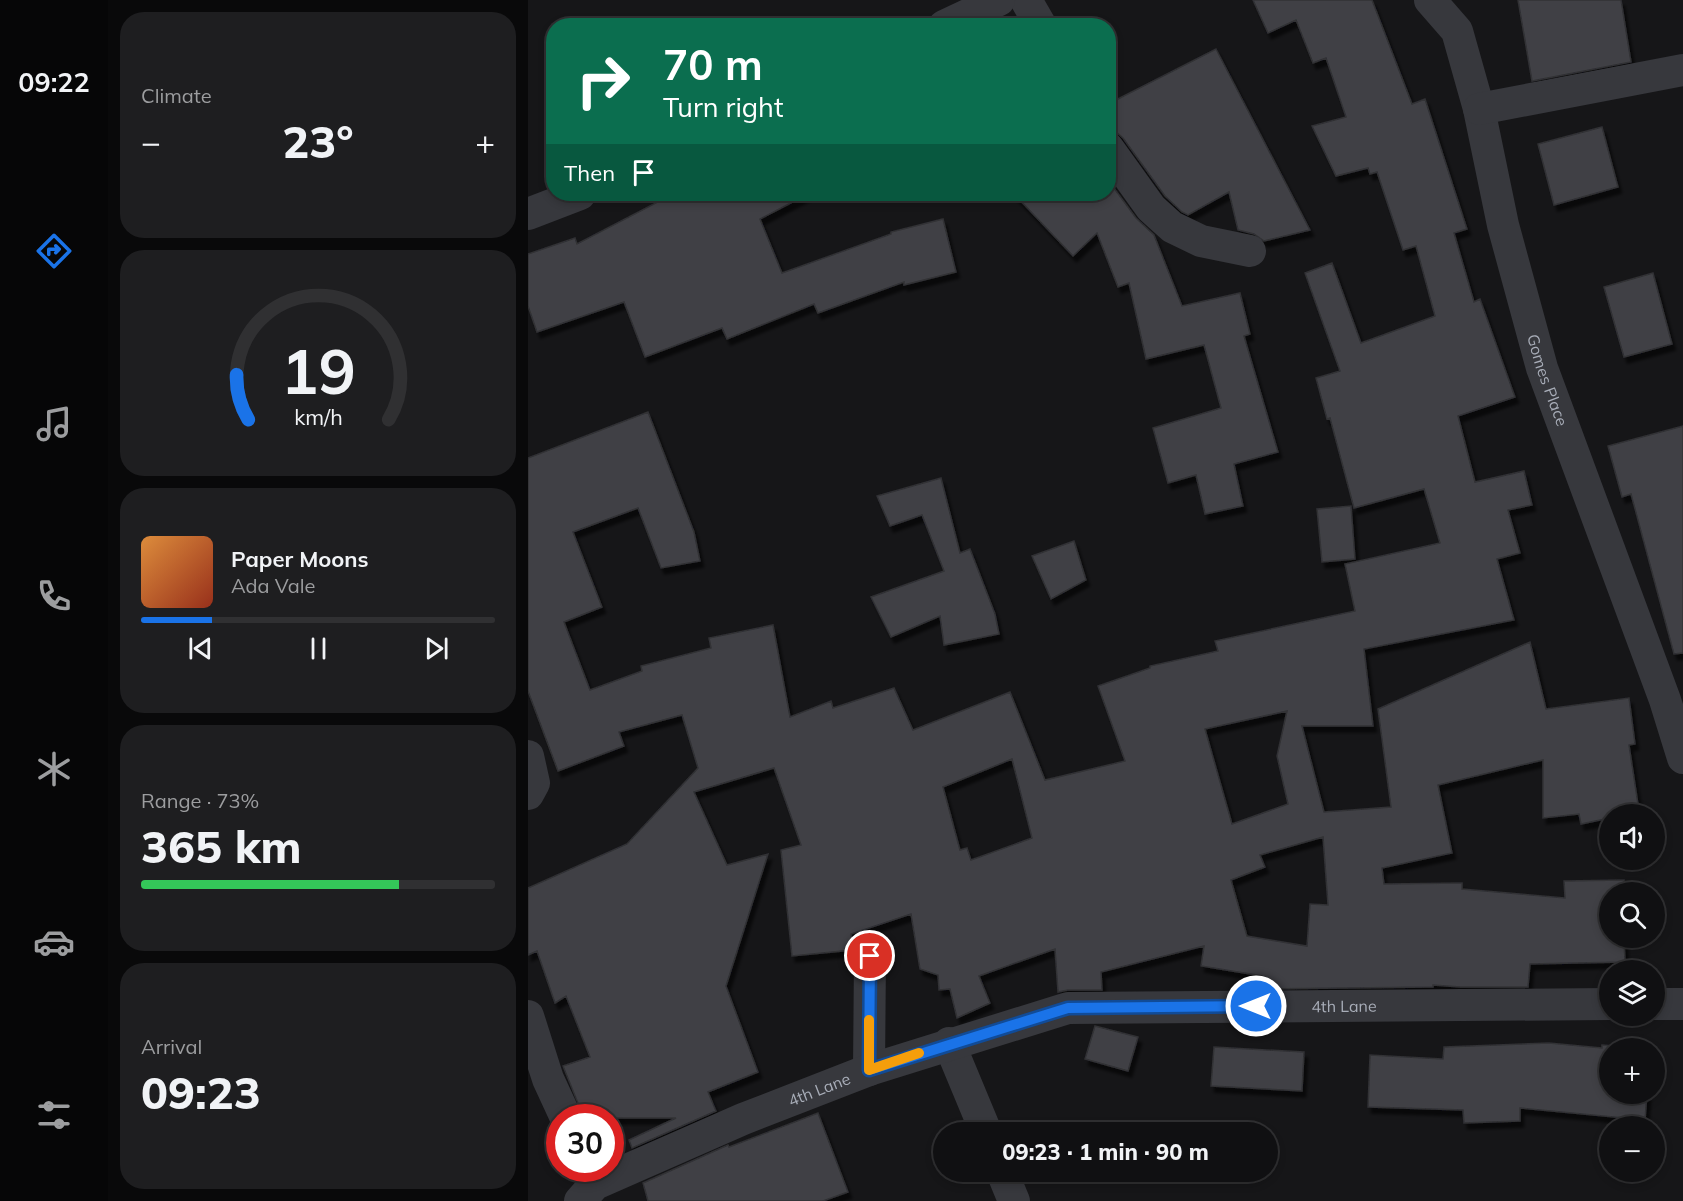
<!DOCTYPE html>
<meta charset="utf-8">
<style>
:root{--surface:#101012;--page:#1e1e20;--text:#f1f3f6;--muted:#9c9d9f;--line:#303032;--accent:#1a73e8}
body{margin:0;font-family:Mulish,sans-serif;background:var(--page);color:var(--text);height:100vh;display:flex;flex-direction:column;font-size:22px;white-space:nowrap}
*{box-sizing:border-box;margin:0}
p{font-size:20px;color:var(--muted)}
.icon{flex:none;width:33px;height:33px;fill:none;stroke:currentColor;stroke-width:2;stroke-linecap:round;stroke-linejoin:round}
.map{position:relative;flex:1;overflow:hidden}
.sheet{display:flex;flex-direction:column;gap:12px;padding:12px;background:#09090a;width:420px}
.sheet>*{flex:none}
.guide{position:absolute;left:18px;top:18px;width:570px;height:183px;border-radius:24px;box-shadow:0 3px 9px #0003,0 0 0 2px var(--line);background:#0b6e4f;color:#fff;overflow:hidden}
.controls{position:absolute;left:1071px;top:804px;display:grid;gap:12px}
.controls a{display:grid;place-items:center;width:66px;height:66px;border-radius:50%;background:var(--surface);box-shadow:0 3px 9px #0003,0 0 0 2px var(--line);font-size:30px}
.speed{position:absolute;left:18px;top:1104px;display:flex;gap:12px;font-size:30px;font-weight:700;text-align:center}
.speed>*{display:grid;place-content:center;width:78px;height:78px;border-radius:50%;background:var(--surface);box-shadow:0 3px 9px #0003,0 0 0 2px var(--line);line-height:1}
.speed .limit{border:9px solid #d22;background:#fff;color:#111}
.pin{position:absolute;display:grid;place-items:center;width:51px;height:51px;color:#fff;margin:-26px;border:3px solid #fff;border-radius:50%;box-shadow:0 2px 6px #0007}
.me{position:absolute;width:66px;margin:-33px;rotate:270deg;stroke-linejoin:round;filter:drop-shadow(0 0 4px #0008)}
.turn{display:flex;align-items:center;gap:21px;height:126px;padding:0 18px;font-size:27px}
.turn .icon{width:78px;height:78px;stroke-width:2.5}
.turn b{display:block;font-size:42px;line-height:51px}
.then{display:flex;align-items:center;height:57px;padding:0 18px;background:#0003;gap:12px;font-size:22px}
.big{font-size:45px;font-weight:800;line-height:1.1}
.sheet .card{flex:1;display:flex;flex-direction:column;justify-content:center;gap:9px;min-width:0;padding:0 21px;border-radius:24px;background:var(--page)}
.sheet .dial{align-items:center;gap:0}
.dial svg{height:156px;overflow:visible;fill:none;stroke:var(--line);stroke-width:7;stroke-linecap:round;text-anchor:middle}
.dial text{fill:var(--text);stroke:none}
.song{display:flex;align-items:center;gap:18px}
.cover{width:72px;height:72px;border-radius:9px;background:linear-gradient(135deg,hsl(30 70% 55%),hsl(10 70% 35%))}
.played{height:6px;border-radius:3px;background:linear-gradient(90deg,var(--accent) 20%,var(--line) 20%)}
.keys{display:flex;justify-content:space-around;direction:ltr}
.heat{display:flex;justify-content:space-between;align-items:center;font-size:33px;direction:ltr}
.charge{height:9px;border-radius:4px;background:linear-gradient(90deg,#34c759 73%,var(--line) 0)}
.trip{position:absolute;left:405px;top:1122px;width:345px;height:60px;border-radius:30px;background:var(--surface);box-shadow:0 3px 9px #0003,0 0 0 2px var(--line);font-weight:800;line-height:60px;text-align:center}
main{display:flex;flex:1;min-height:0}
.tab-bar{display:flex;flex-direction:column;width:108px;justify-content:space-around;align-items:center;background:#060607;color:var(--muted)}
.tab-bar .icon{width:42px;height:42px}
.tab-bar .on{color:var(--accent)}
.tab-bar b{font-size:27px;color:var(--text)}
.map>svg:first-child{display:block}
.building{fill:#404145;stroke:#303034;stroke-width:1.5;fill-rule:evenodd;filter:url(#shadow)}
.lines{fill:none;stroke-linecap:round;stroke-linejoin:round}
.street{stroke:#37383d;stroke-width:32}
.route-casing{stroke:#114b97;stroke-width:15}
.route{stroke:#1a73e8;stroke-width:10}
.slow{stroke:#f59e0b;stroke-width:10}
.labels{text-anchor:middle;dominant-baseline:central;stroke-width:6;stroke-linejoin:round;paint-order:stroke}
.street-label{font-size:16px;fill:#a8adb8;stroke:#111113}
</style>
<main>
<nav class="tab-bar">
<b>09:22</b>
<svg class="icon on" aria-label="directions" viewBox="0 0 24 24"><path d="M12 3l9 9-9 9-9-9zM9 14v-3h6M13 9l2 2-2 2"/></svg>
<svg class="icon" aria-label="music" viewBox="0 0 24 24"><path d="M9 18V5l10-2v13"/><circle cx="6" cy="18" r="3"/><circle cx="16" cy="16" r="3"/></svg>
<svg class="icon" aria-label="phone" viewBox="0 0 24 24"><path d="M5 4h4l2 5-3 2q2 4 5 5l2-3 5 2v4C11 20 4 13 5 4z"/></svg>
<svg class="icon" aria-label="climate" viewBox="0 0 24 24"><path d="M12 3v18M4 7l16 10M4 17L20 7"/></svg>
<svg class="icon" aria-label="car" viewBox="0 0 24 24"><path d="M5 17H2v-5l4-1 3-4h7l3 4 3 1v5h-3M9 17h6M6 11h13"/><circle cx="7" cy="17" r="2"/><circle cx="17" cy="17" r="2"/></svg>
<svg class="icon" aria-label="filters" viewBox="0 0 24 24"><path d="M4 7h16M4 17h16"/><circle cx="9" cy="7" r="2"/><circle cx="15" cy="17" r="2"/></svg>
</nav>
<section class="sheet">
<div class="card"><p>Climate</p>
<div class="heat"><a>−</a><b class="big">23°</b><a>+</a></div>
</div>
<div class="card dial"><svg viewBox="0 0 100 80">
<path d="M14 69A42 42 0 1 1 86 69"/>
<path d="M14 69A42 42 0 0 1 8 46" stroke="#1a73e8"/>
<text x="50" y="56" font-size="32" font-weight="700">19</text>
<text x="50" y="72" font-size="11">km/h</text>
</svg></div>
<div class="card">
<div class="song"><i class="cover"></i><div><b>Paper Moons</b><p>Ada Vale</p></div></div>
<div class="played"></div>
<div class="keys"><svg class="icon" aria-label="previous" viewBox="0 0 24 24"><path d="M18 5L8 12l10 7zM5 5v14"/></svg><svg class="icon" aria-label="pause" viewBox="0 0 24 24"><path d="M8 5v14M16 5v14"/></svg><svg class="icon" aria-label="next" viewBox="0 0 24 24"><path d="M6 5l10 7-10 7zM19 5v14"/></svg></div>
</div>
<div class="card"><p>Range · 73%</p><b class="big">365 km</b><div class="charge"></div></div>
<div class="card"><p>Arrival</p><b class="big">09:23</b></div>
</section>
<div class="map">
<svg width="1155" height="1201" viewBox="0 0 1155 1201">
<defs>
<filter id="shadow"><feDropShadow dx="3.5" dy="6" stdDeviation="1.5" flood-color="#0009"/></filter>
</defs>
<rect width="100%" height="100%" fill="#161618"/>
<g class="building">
<path d="M725 0H844L884 104 897 99 939 229 926 233 946 302 952 299 987 397 930 416 947 482 996 471 1004 505 980 510 992 553 969 559 986 620 836 649 845 726H774L796 812 863 807 850 709 1002 642 1018 709 1101 698 1107 744 1101 745 1111 811 1097 814H1082V818L1053 824 1051 814 1015 818V760L910 785 924 853 854 868 856 884 934 883V889L1037 898 1036 881 1096 880V892H1082V938H1096L1097 962 1002 964 1000 987H932L905 985V987L733 989 734 976 673 966 676 946 573 972 574 990H540L530 992 527 949 451 976 462 1003 429 1018 422 989 411 990 410 975 392 969 383 914 323 934 325 950 264 956 253 850 273 845 246 768 166 792 199 865 240 854 198 986 230 1072 180 1092 188 1111 104 1148 101 1140 148 1118H56L35 1066 62 1057 38 996 27 1003 9 951 0 955V888L99 844 170 768 154 715 91 732 96 746 30 771 0 691V458L120 412 166 532 172 561 133 568 110 508 45 532 74 607 36 622 62 690 114 671 113 666 183 648 181 638 245 625 262 717 303 701 305 708 366 688 385 730 482 692 517 780 597 761 570 686 622 668V666L690 651 687 641 827 611 817 564 912 543 896 489 826 508 802 418 799 419 788 378 812 371 777 273 804 263 833 343 907 316 888 246 875 250 849 172 842 174 840 168 808 176 784 126 818 117 798 58 785 63 768 20 740 33ZM759 711 749 756 760 804 704 824 677 729ZM484 759 504 838 443 860 439 848 432 850 415 787ZM795 837 800 905 782 904 779 946 719 936 703 880 737 867 732 855Z"/>
<polygon points="990,0 1093,0 1103,62 1004,81"/>
<polygon points="688,49 782,230 736,241 726,234 710,230 701,192 660,215 654,212 637,196 595,138 588,132 580,130 580,104"/>
<polygon points="1074,127 1090,187 1026,205 1010,144"/>
<polygon points="580,180 608,218 626,235 654,306 712,293 722,334 716,336 750,452 706,464 715,506 677,514 668,475 640,483 625,428 693,408 676,345 618,359 601,283 590,287 569,233 545,256 486,194 580,194"/>
<polygon points="145,194 280,194 232,219 254,273 363,234 363,232 415,219 428,272 376,285 376,282 290,313 286,304 199,339 194,328 117,357 96,302 9,332 0,306 0,254 47,238 49,244"/>
<polygon points="1125,273 1144,344 1096,357 1076,287"/>
<polygon points="1155,426 1155,653 1146,654 1103,494 1094,497 1080,446"/>
<polygon points="413,478 432,553 442,549 467,614 471,634 416,645 412,616 363,637 343,597 416,571 394,515 362,526 349,496"/>
<polygon points="823,506 827,559 794,562 789,509"/>
<polygon points="546,541 558,580 523,599 504,556"/>
<polygon points="567,1026 610,1037 600,1071 557,1059"/>
<polygon points="1021,1043 1074,1048 1074,1045 1119,1048 1082,1048 1082,1094 1119,1094 1117,1120 992,1108 992,1121 936,1123 935,1110 840,1107 842,1055 915,1059 916,1047"/>
<polygon points="686,1047 776,1052 774,1091 683,1086"/>
<polygon points="290,1113 320,1192 295,1201 120,1201 115,1183 200,1145 201,1147"/>
</g>
<g class="lines">
<g class="street">
<polyline points="498,0 513,26"/>
<path id="s1" d="M902 0 929 31 951 109 975 225 1014 368 1137 700 1155 758"/>
<polyline points="416,26 471,0"/>
<polyline points="951,109 1155,70"/>
<polyline points="580,148 623,208 644,227 673,241 722,251"/>
<polyline points="0,214 52,194"/>
<polyline points="0,756 6,783 0,794"/>
<polyline points="1126,1004 1155,1004"/>
<polyline points="0,1016 20,1079 38,1118"/>
<polyline points="421,1043 458,1132"/>
<polyline points="341,1070 342,956"/>
<polyline points="474,1172 486,1201"/>
<path id="s2" d="M52 1201 67 1184 215 1119 341 1070 540 1008 1082 1004"/>
</g>
</g>
<g class="lines">
<defs>
<polyline id="route" points="342,956 341,1070 540,1008 728,1006"/>
</defs>
<use href="#route" class="route-casing"/>
<use href="#route" class="route"/>
<polyline class="slow" points="341,1020 341,1070 391,1053"/>
</g>
<g class="labels">
<g class="street-label">
<text stroke="none"><textPath href="#s1" startOffset="402">Gomes Place</textPath></text>
<text stroke="none"><textPath href="#s2" startOffset="804">4th Lane</textPath></text>
<text stroke="none"><textPath href="#s2" startOffset="266">4th Lane</textPath></text>
</g>
</g>
</svg>
<div class="controls">
<a><svg class="icon" aria-label="sound" viewBox="0 0 24 24"><path d="M4 9h4l5-4v14l-5-4H4zM17 9q2 3 0 6"/></svg></a>
<a><svg class="icon" aria-label="search" viewBox="0 0 24 24"><circle cx="10" cy="10" r="6"/><path d="M15 15l6 6"/></svg></a>
<a><svg class="icon" aria-label="layers" viewBox="0 0 24 24"><path d="M12 4l9 5-9 5-9-5zM3 14l9 5 9-5"/></svg></a>
<a>+</a>
<a>−</a>
</div>
<div class="speed"><div class="limit">30</div></div>
<div class="pin" style="left:342px;top:956px;background:#d93025"><svg class="icon" aria-label="arrive" viewBox="0 0 24 24"><path d="M6 21V4h12l-3 4 3 4H6"/></svg></div>
<svg class="me" style="left:728px;top:1006px" viewBox="-20 -20 40 40"><circle r="17" fill="#1a73e8" stroke="#fff" stroke-width="3"/><path d="M0-11L8 9 0 5-8 9z" fill="#fff"/></svg>
<div class="trip">09:23 · 1 min · 90 m</div>
<div class="guide">
<div class="turn"><svg class="icon" aria-label="right" viewBox="0 0 24 24"><path d="M7 20v-9h11M14 6l5 5-5 5"/></svg><div><b>70 m</b>Turn right</div></div>
<div class="then">Then<svg class="icon" aria-label="arrive" viewBox="0 0 24 24"><path d="M6 21V4h12l-3 4 3 4H6"/></svg></div>
</div>
</div>
</main>
